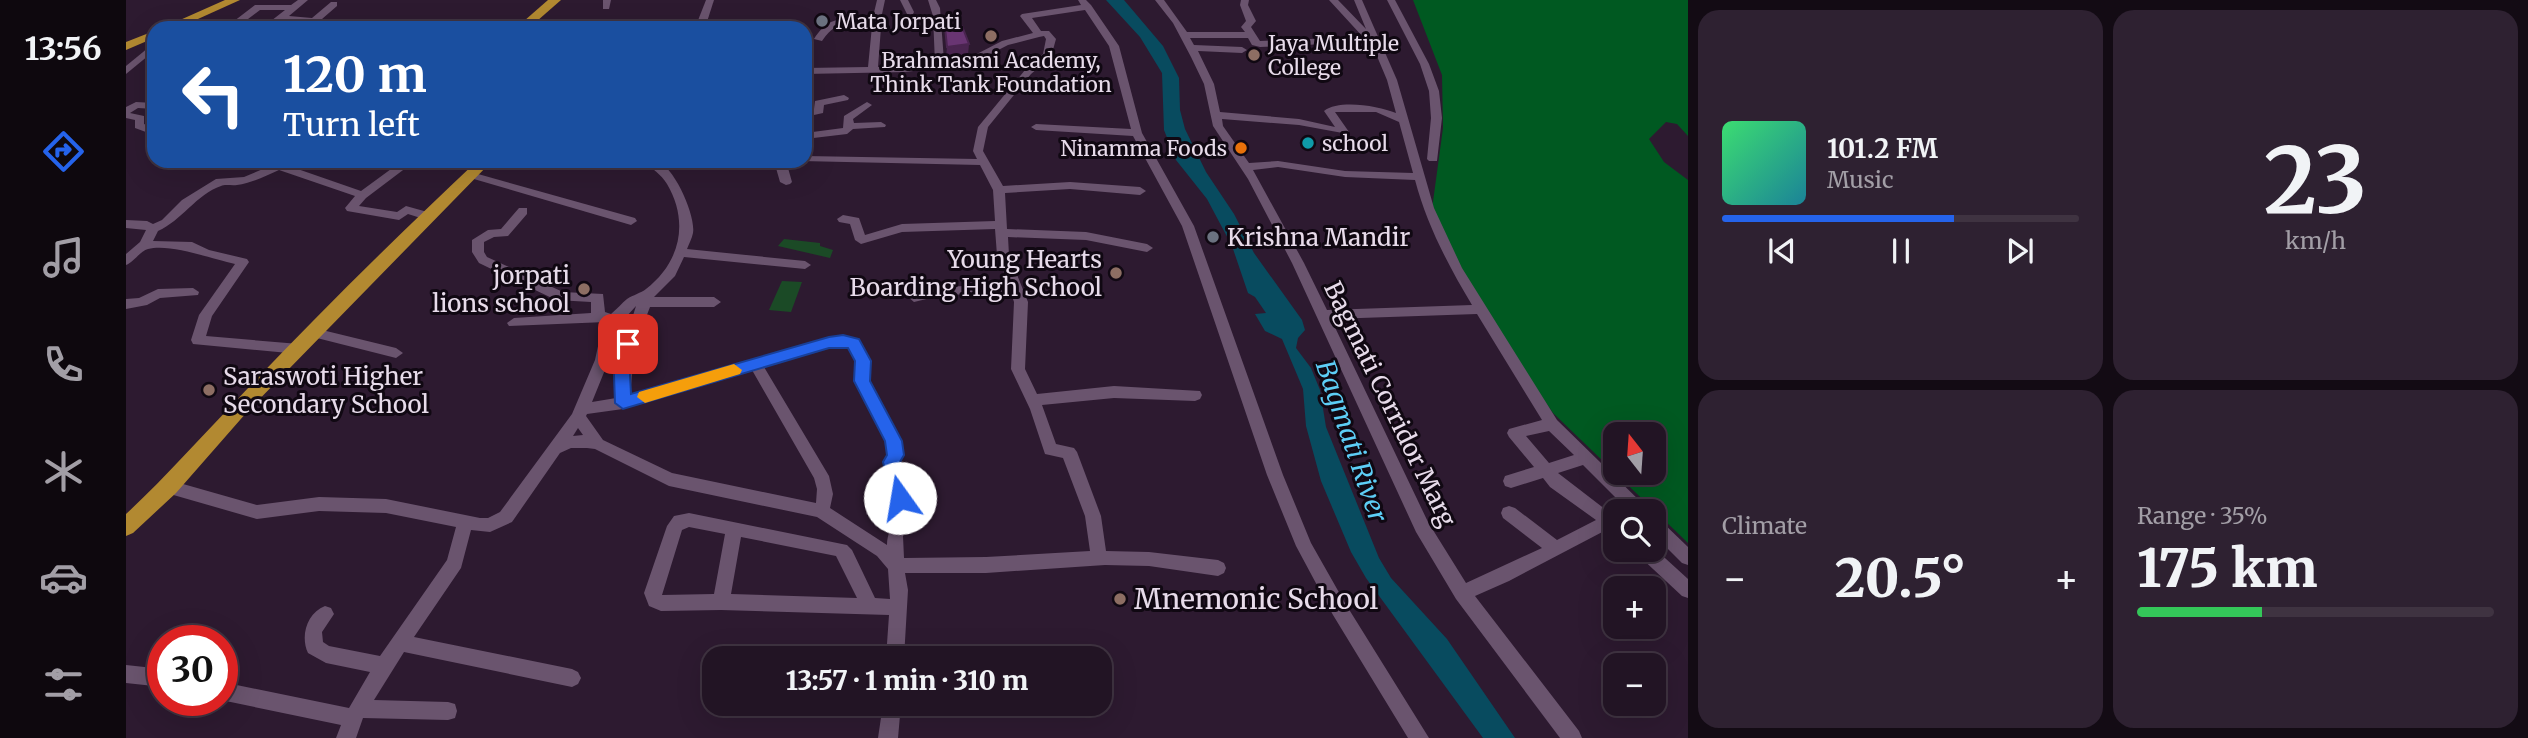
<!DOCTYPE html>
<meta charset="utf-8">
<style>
:root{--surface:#221424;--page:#2e2131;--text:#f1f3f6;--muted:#a29ea6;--line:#3f3341;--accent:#2563eb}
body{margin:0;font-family:Merriweather,serif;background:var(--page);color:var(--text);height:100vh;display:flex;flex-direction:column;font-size:26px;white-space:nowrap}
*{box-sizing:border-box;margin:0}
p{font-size:23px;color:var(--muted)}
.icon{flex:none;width:38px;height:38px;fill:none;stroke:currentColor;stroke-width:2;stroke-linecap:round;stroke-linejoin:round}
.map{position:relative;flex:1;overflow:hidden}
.side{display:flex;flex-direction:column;gap:10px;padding:10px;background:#130b14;width:840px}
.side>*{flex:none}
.banner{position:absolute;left:21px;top:21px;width:665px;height:147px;border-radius:21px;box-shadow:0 7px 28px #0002,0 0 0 2px var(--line);background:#1a4fa0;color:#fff;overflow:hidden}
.needle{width:46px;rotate:343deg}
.controls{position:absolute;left:1477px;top:422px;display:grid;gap:14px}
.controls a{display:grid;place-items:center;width:63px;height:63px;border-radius:14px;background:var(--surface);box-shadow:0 7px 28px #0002,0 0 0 2px var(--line);font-size:35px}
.speed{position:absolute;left:21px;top:625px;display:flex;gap:14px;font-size:35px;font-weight:700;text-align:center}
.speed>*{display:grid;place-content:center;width:91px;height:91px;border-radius:50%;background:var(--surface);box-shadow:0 7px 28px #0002,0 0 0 2px var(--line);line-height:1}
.speed .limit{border:10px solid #d22;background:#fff;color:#111}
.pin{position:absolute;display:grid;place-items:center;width:60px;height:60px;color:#fff;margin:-30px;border-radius:14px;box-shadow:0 4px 10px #0006}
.me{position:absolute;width:77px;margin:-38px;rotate:347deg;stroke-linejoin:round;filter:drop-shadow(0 0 5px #0008)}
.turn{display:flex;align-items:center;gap:24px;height:147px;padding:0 21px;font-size:32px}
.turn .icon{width:91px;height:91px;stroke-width:2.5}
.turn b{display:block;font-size:49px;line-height:60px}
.big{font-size:52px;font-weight:800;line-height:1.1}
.side .tile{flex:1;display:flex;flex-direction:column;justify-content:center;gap:10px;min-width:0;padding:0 24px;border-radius:21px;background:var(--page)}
.side .dial{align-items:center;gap:0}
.dial b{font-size:91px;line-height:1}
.song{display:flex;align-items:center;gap:21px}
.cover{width:84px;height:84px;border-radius:10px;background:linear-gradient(135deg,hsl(140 70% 55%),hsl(190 70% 35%))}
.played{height:7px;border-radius:4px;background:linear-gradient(90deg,var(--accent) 65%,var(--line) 65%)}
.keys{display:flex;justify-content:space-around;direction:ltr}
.heat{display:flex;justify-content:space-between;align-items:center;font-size:38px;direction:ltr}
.charge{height:10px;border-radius:5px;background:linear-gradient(90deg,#34c759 35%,var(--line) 0)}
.side .tiles{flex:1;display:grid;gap:10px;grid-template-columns:repeat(2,1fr)}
.trip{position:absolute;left:576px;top:646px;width:410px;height:70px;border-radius:21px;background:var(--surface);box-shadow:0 7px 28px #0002,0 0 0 2px var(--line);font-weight:800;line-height:70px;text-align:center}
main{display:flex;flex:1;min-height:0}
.tab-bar{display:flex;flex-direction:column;width:126px;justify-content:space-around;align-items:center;background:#0e080e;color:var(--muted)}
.tab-bar .icon{width:49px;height:49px}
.tab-bar .selected{color:var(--accent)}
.tab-bar b{font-size:32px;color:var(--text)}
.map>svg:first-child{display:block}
.green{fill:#1b4a26}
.forest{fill:#005921;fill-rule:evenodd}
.water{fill:#084b5f}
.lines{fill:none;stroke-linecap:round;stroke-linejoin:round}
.minor{fill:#6a546e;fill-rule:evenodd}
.major{fill:#b28931;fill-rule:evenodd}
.shaded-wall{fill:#4a2550}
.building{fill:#693573;stroke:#4a2550;stroke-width:2}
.route{fill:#2563eb;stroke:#184099;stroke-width:2}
.slow{fill:#f59e0b}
.worship-dot{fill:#6b7280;stroke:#100812;stroke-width:2.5}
.education-dot{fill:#8d6e63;stroke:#100812;stroke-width:2.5}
.culture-dot{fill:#0f9aa8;stroke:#100812;stroke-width:2.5}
.food-dot{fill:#e8710a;stroke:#100812;stroke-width:2.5}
.labels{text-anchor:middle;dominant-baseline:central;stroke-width:6;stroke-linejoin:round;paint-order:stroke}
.far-poi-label{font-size:21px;fill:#e7dbea;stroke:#100812;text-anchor:start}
.poi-label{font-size:24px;fill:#e7dbea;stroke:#100812;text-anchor:start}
.street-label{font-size:24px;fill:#e7dbea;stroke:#100812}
.water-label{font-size:26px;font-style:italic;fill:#5dcef6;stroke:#100812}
.near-poi-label{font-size:28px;fill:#e7dbea;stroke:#100812;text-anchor:start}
</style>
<main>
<nav class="tab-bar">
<b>13:56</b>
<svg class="icon selected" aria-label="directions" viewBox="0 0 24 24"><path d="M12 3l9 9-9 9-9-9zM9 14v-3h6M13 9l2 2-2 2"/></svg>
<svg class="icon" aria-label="music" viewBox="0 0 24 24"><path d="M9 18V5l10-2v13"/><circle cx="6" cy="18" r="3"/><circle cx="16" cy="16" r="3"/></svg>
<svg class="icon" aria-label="phone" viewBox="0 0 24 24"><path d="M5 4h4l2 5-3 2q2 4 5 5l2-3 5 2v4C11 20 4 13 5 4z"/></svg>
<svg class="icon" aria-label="climate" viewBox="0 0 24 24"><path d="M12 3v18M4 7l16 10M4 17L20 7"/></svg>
<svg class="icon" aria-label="car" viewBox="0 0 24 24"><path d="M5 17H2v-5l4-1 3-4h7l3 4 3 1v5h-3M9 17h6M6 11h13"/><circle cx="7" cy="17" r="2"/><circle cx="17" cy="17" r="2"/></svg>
<svg class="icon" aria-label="filters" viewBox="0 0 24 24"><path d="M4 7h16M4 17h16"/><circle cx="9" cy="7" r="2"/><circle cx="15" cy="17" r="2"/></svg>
</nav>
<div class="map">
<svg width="1562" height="738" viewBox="0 0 1562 738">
<rect width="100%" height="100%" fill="#2d1a30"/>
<g class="green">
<polygon points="658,239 694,243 694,246 707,250 704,258 652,246"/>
<polygon points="656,281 676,282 665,312 643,310"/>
</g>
<path class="forest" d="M1287 0H1562V136L1551 124 1540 122 1523 139 1538 162 1562 180V543L1427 413 1355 309 1306 209 1317 128 1316 75ZM1489 434H1528V472H1489Z"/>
<polygon class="water" points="980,0 998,0 1037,46 1053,78 1054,110 1059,129 1080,172 1108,214 1128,253 1176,320 1179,330 1172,338 1170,348 1185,368 1194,390 1200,427 1253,558 1265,578 1321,639 1389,738 1357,738 1240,578 1225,552 1195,481 1180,426 1177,389 1172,377 1156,339 1139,331 1129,314 1140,313 1129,297 1122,293 1106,246 1081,199 1050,160 1038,130 1036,73 1014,37"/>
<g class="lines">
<g class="minor">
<path d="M172 0H182L163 16 186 18 205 2H211V6L196 19 208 22C203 27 192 24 185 26L181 23 156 21 147 28H136L159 10H134L110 28H99L129 5H165Z"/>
<polygon points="477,0 485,0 483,9 477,9"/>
<polygon points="580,0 588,0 579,28 569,28"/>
<path d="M751 0H759L756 14 752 67 809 63 807 16 802 0H810L814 8 818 61 845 57 876 41 907 33 894 16 896 14 955 5 952 0H960L965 5 993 46 1016 133 1068 226 1157 475 1185 543 1219 603 1303 738H1282L1207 615 1170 546 1141 475 1056 226 1007 136 910 130 905 127 910 124 1005 129 983 46 959 10 906 18 915 31H923L930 39 925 57 905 74 862 127 857 151 877 186 944 182 1014 187 1020 191 1014 195 944 189 879 193 881 229 960 232 1021 244 1027 248 1021 252 960 240 882 237 883 255 902 302 899 369 911 394 988 386 1074 391 1076 395 1074 399 1069 401 988 398 916 405 930 444 948 448 951 452 975 516 980 551 1023 552 1092 560 1098 563 1100 568 1098 573 1092 576 1023 566 979 565 860 573H779L782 590 778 658H760L763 615 595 610 535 611 523 606 518 593 541 526 548 516 563 513 721 545 726 550 749 598 764 599 762 569 751 556 691 517 543 486 469 449 461 448H445L434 453 386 522 364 532 345 530 335 568 288 637 446 669 452 672 455 678 452 684 446 687 278 652 248 700 322 702 329 704 331 711 329 718 322 720 237 718 230 738H210L215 725 95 700 96 682 223 708 244 672 200 663 182 653C174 636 181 613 199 606L205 608 208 614 196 632 197 642 203 646 254 656 321 560 330 527 260 513 193 511 131 519 37 492 35 487 37 482 43 480 131 505 193 497 260 499 354 518H362L374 512 446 414 469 360 476 328 480 322 383 326 381 323 388 318 465 313V302L430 300 353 263 346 252V240L362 230 375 229 393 208H401V214L382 236 368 237 358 242V252L361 257 437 292 477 294 479 312 485 314C491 309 496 303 501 299 507 295 515 293 520 289 555 262 563 221 541 184 535 174 526 169 518 161 522 161 526 160 530 161 548 165 570 216 567 233 566 238 563 244 561 249L679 261 685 265 679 269 558 257 549 276 528 297H588L595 302 588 307H524L509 346 504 395 703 337 717 336 732 339 744 361 743 381 776 441 777 455 773 462 782 498 783 518 777 536 778 558 860 557 964 551 959 516 937 458 919 454 904 409 885 369 888 302 885 293 817 295 788 302 782 297 783 294 817 287 882 284 871 255 869 229 776 232 735 244 729 240 724 224 713 222 711 219 717 215 733 218 739 235 776 224 869 221 867 190 854 165 675 161H679V156L851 159 847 151 852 127 899 70 917 54 920 39 918 36 913 37 882 45 851 61 830 66 779 72 679 74V68L742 67 746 26C722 24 711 19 696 41L688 39C704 14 719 18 746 21ZM510 306 493 360 490 398 466 402 483 360 490 328ZM717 346 722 347 730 361 729 381 761 441V454L757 462C762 479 769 499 767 517 766 527 761 534 761 545L704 508 707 494 703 476 638 367 703 347ZM626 370 688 478 691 489 690 503 546 473 477 440 460 416 461 414 497 409ZM452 428 457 435 447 436ZM563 527 599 534 588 594 536 595 556 530ZM615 537 710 556 731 598 605 594Z"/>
<polygon points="774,0 782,0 788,12 787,14 781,14"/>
<path d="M1029 0H1038L1061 32H1119L1115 27 1120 21 1114 5 1115 0H1123L1122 5 1130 21 1125 27 1134 41 1237 37 1203 0H1212L1240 29 1228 0H1236L1271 80 1308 208 1336 268 1431 420 1519 506 1521 511H1503L1457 465 1432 473 1484 513 1489 511V532L1482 529 1383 581 1349 596 1453 731 1456 738H1434L1330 599 1290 532 1166 263 1122 179 1087 126 1078 84 1065 57 1047 23ZM1064 38H1122L1126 45 1134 47 1245 42 1261 80 1270 113C1253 106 1213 99 1198 111L1209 127 1173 119 1094 112 1088 84 1072 51 1116 53 1121 50 1116 47 1068 45ZM1209 112H1250L1273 122 1287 173 1219 171 1152 161 1123 163 1097 126 1096 119 1173 125 1222 134 1223 132ZM1152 167 1219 177 1289 180C1301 225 1322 265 1346 305L1201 310 1178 263 1127 170ZM1351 314 1416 420 1383 429 1381 433 1383 437 1408 467 1379 476 1377 481 1379 486 1385 488 1417 478 1424 487 1470 520 1431 540 1389 508 1383 506 1377 508 1375 513 1377 518 1416 548 1340 583 1302 522 1205 319ZM1423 431 1448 455 1423 463 1400 436Z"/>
<polygon points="1261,0 1269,0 1303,64 1313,91 1316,118 1311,161 1303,161 1301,159 1305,118 1303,91 1294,64"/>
<polygon points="28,43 28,51 0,74 0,66"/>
<polygon points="718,95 723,98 722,100 698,105 697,113 679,117 679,111 688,109 689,101"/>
<polygon points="10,102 28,103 28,109 12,108 4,113 18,116 18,124 28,128 28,135 9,128 9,120 0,118 0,107"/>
<polygon points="741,102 746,105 727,119 728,123 755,122 760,125 759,127 727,129 721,134 679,139 679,133 717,128 718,116"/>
<path d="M156 161H173L163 166 235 191 276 161H289L240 198 233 206 271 212 280 206 305 213 307 216 301 220 282 214 273 220 221 211 219 208 229 196 153 170C140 176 126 183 111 185 106 186 99 184 95 186 71 194 55 221 32 231L27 241 66 242 83 250 121 259 123 262 86 316 80 336 173 344 180 349 173 354 67 344 65 340 73 315 109 264C86 259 44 243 22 249 14 251 8 262 0 265V254L14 242 20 230 0 228V220L21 221 27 224 36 220 56 200 90 179 118 177Z"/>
<polygon points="648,161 660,161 666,182 664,184 660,185 654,182"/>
<polygon points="345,172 509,218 511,221 505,225 341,177 339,175"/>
<polygon points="67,288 73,292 72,295 34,298 21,305 0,309 0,299 13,298 32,289"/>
<polygon points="188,328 270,348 277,353 270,358 183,336 181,333"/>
<polygon points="1528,518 1534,520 1562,547 1562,565 1556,563 1528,535"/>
<polygon points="1528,548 1562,579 1562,598 1556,596 1512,555 1510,550"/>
<polygon points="0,665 37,669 37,687 0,683"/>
<polygon points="757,704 775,704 772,738 752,738"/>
</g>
<g class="major">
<polygon points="99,0 114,0 52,28 36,28"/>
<polygon points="422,0 435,0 403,28 390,28"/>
<polygon points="28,31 28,38 0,50 0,42"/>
<path d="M351 161H366L121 412 50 493 7 533 0 536V514C38 479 72 440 108 403 186 320 268 239 351 161Z"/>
</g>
</g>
<polygon class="shaded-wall" points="843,44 842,55 820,57 821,47"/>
<polygon class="building" points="836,26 843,44 821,47 819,27"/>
<polygon class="route" points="717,335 733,339 745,361 744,381 776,441 778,455 774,462 783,498 780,504 774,506 767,504 765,498 757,462 761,455 759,441 728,381 729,361 722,348 703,348 497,409 489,403 488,375 494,344 502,338 510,344 504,375 505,394 703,337"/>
<polygon class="slow" points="608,364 616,370 614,374 519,403 511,397 513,392"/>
<g class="worship-dot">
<circle cx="696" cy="21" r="7"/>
<circle cx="1087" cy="237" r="7"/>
</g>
<g class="education-dot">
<circle cx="865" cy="36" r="7"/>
<circle cx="1128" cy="55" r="7"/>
<circle cx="990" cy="273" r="7"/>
<circle cx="458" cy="289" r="7"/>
<circle cx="83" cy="390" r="7"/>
<circle cx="994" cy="599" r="7"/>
</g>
<circle class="culture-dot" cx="1182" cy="143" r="7"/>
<circle class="food-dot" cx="1115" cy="148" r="7"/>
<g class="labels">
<g class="far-poi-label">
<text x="710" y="21">Mata Jorpati</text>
<text x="1142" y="43">Jaya Multiple<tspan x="1142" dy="24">College</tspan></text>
<text x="865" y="60" text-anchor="middle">Brahmasmi Academy,<tspan x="865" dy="24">Think Tank Foundation</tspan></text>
<text x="1196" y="143">school</text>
<text x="1101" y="148" text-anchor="end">Ninamma Foods</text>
</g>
<g class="poi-label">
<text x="1101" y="237">Krishna Mandir</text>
<text x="976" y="259" text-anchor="end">Young Hearts<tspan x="976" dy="28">Boarding High School</tspan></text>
<text x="444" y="275" text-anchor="end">jorpati<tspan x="444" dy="28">lions school</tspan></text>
<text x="97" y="376">Saraswoti Higher<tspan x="97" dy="28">Secondary School</tspan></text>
</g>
<g class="street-label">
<text transform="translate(1264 404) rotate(64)">Bagmati Corridor Marg</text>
</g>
<g class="water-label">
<text transform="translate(1226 441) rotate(71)">Bagmati River</text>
</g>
<g class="near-poi-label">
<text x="1008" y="599">Mnemonic School</text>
</g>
</g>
</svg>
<div class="controls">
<a><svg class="needle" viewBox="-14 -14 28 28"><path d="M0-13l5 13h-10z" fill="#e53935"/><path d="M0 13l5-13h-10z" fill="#a29ea6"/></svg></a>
<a><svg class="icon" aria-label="search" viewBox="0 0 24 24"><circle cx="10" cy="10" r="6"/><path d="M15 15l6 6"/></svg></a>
<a>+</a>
<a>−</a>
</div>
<div class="speed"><div class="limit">30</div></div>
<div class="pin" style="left:502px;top:344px;background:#d93025"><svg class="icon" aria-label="arrive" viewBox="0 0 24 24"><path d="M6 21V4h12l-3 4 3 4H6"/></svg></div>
<svg class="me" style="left:774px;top:498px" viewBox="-20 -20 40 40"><circle r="19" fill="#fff"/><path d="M0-13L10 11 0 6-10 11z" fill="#2563eb"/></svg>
<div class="trip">13:57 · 1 min · 310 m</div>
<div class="banner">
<div class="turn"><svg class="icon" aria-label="left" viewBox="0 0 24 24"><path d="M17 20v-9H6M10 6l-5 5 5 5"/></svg><div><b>120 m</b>Turn left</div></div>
</div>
</div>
<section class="side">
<div class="tiles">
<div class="tile">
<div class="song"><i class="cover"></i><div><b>101.2 FM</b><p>Music</p></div></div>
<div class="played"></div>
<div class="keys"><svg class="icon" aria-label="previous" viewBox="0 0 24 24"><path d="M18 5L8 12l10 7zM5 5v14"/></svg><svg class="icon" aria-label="pause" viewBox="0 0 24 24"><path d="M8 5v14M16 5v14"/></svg><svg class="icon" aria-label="next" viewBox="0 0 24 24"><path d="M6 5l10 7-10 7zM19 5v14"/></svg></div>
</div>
<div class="tile dial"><b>23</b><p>km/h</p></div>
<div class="tile"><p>Climate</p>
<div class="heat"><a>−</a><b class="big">20.5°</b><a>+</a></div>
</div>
<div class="tile"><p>Range · 35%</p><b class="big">175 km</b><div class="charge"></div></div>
</div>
</section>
</main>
